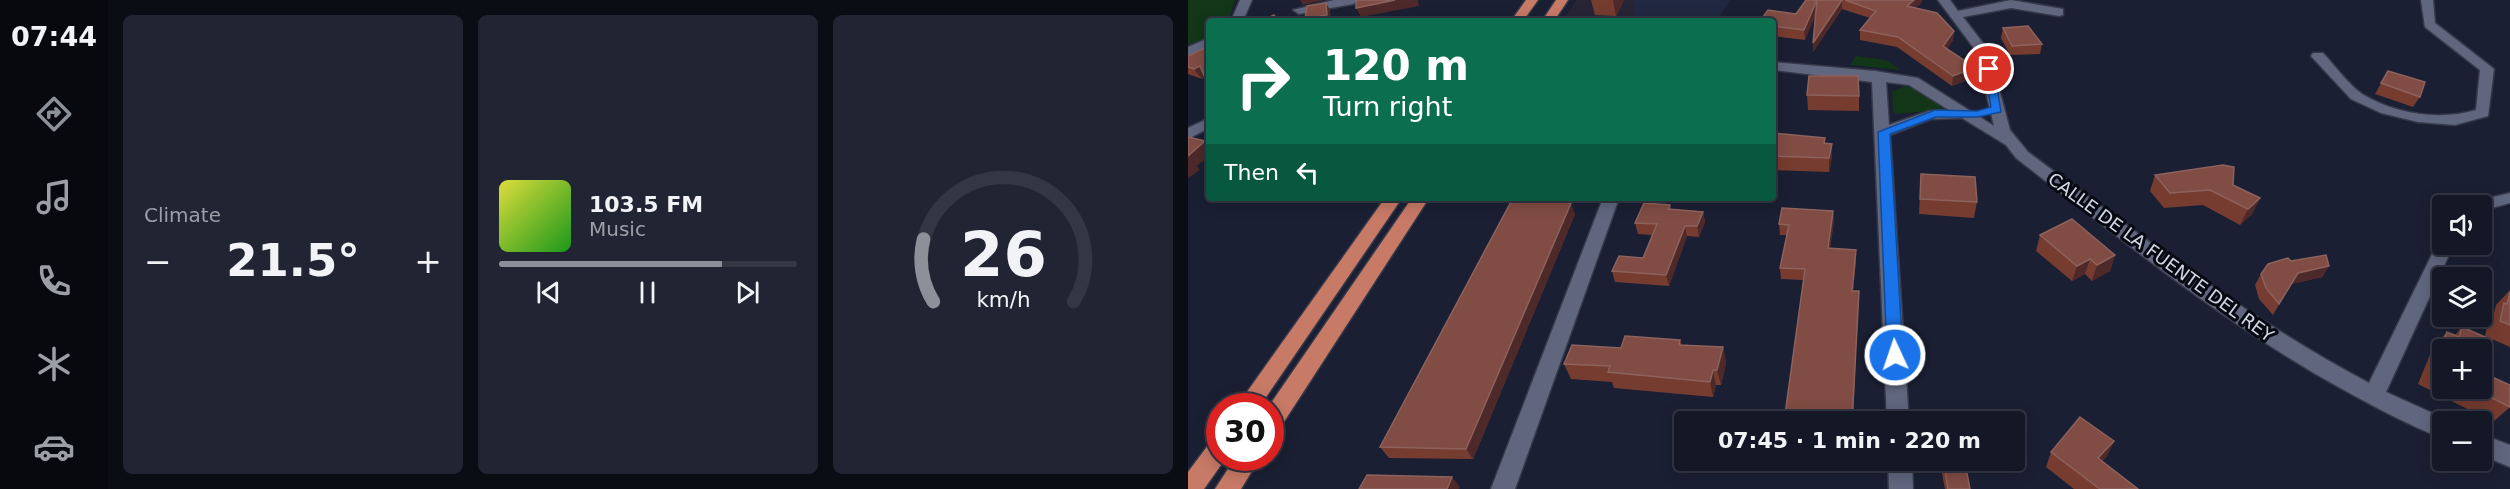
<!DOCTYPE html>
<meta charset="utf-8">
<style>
:root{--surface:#141726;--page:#212432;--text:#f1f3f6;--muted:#9d9fa7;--line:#333643;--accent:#8c9099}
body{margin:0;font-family:"DejaVu Sans",sans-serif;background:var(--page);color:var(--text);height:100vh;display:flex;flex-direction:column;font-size:22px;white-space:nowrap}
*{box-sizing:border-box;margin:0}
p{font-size:20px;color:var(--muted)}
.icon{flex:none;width:33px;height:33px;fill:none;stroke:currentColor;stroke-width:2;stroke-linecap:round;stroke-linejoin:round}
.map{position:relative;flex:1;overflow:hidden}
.side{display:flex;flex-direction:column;gap:15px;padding:15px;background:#0b0d15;width:1080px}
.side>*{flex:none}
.hud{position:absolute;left:18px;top:18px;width:570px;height:183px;border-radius:6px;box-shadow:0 3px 15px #0003,0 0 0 2px var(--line);background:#0b6e4f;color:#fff;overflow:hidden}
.buttons{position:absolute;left:1244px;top:195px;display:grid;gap:12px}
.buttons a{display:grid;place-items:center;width:60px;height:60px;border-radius:6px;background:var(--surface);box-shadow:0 3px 15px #0003,0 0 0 2px var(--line);font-size:30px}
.speed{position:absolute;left:18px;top:393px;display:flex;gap:12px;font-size:30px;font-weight:700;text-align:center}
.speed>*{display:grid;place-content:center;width:78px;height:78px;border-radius:50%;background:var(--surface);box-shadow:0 3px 15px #0003,0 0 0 2px var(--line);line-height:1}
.speed .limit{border:9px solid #d22;background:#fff;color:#111}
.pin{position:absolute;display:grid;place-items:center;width:51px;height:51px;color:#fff;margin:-26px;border:3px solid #fff;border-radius:50%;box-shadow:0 2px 6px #0007}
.me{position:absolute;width:66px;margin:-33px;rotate:357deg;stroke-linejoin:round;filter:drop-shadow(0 0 4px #0008)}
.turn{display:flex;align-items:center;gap:21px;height:126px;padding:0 18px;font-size:27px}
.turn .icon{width:78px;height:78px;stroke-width:2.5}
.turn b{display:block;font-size:42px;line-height:51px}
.then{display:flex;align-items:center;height:57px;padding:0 18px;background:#0003;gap:12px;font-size:22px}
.big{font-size:45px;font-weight:800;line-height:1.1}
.side .tile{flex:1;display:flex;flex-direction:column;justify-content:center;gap:9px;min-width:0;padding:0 21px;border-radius:9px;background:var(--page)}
.side .dial{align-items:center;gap:0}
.dial svg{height:156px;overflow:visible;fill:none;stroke:var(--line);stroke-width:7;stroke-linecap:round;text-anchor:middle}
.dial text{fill:var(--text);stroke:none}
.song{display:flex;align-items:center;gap:18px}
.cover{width:72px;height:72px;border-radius:9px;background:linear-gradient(135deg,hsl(60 70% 55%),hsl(120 70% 35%))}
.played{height:6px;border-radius:3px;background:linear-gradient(90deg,var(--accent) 75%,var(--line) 75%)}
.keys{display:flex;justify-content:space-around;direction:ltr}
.heat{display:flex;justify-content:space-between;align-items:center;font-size:33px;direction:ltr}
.side .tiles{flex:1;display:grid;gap:15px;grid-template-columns:repeat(3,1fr)}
.trip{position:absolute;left:486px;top:411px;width:351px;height:60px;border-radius:6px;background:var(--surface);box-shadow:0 3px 15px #0003,0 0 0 2px var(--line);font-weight:800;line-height:60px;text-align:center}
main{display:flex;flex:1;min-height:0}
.tab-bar{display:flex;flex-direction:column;width:108px;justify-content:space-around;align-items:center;background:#08090f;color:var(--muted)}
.tab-bar .icon{width:42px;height:42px}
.tab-bar .active{color:var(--accent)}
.tab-bar b{font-size:27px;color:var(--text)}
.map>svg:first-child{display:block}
.industrial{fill:#272535}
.built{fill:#212841}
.green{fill:#123617}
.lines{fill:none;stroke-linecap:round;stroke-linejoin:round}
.minor-casing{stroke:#36394a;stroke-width:3}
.highway-casing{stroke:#36394a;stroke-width:3}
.minor{fill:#5f667e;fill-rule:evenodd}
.highway{fill:#c77a66;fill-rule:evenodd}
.wall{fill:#773c30;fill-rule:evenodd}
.shaded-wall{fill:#4e2929}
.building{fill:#804c44;stroke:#8d625d;stroke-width:1.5}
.route{fill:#1a73e8;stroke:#114b97;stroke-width:1.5}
.labels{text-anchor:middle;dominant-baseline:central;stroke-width:6;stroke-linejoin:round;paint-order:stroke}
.street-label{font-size:18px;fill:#d1d6e3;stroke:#070a12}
</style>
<main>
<nav class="tab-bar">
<b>07:44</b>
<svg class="icon active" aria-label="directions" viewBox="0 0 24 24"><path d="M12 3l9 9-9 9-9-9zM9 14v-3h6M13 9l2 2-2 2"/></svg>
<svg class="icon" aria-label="music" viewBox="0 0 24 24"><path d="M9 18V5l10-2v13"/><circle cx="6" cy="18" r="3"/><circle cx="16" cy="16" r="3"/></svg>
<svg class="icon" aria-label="phone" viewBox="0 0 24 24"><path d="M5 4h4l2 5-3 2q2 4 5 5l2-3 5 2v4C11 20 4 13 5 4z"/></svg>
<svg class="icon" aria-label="climate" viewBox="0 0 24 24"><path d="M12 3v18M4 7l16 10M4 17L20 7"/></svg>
<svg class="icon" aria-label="car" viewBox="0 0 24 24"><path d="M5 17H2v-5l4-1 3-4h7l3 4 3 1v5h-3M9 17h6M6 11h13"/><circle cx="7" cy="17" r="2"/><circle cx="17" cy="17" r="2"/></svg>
</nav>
<section class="side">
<div class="tiles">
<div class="tile"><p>Climate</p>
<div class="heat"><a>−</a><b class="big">21.5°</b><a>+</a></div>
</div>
<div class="tile">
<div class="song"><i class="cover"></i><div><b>103.5 FM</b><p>Music</p></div></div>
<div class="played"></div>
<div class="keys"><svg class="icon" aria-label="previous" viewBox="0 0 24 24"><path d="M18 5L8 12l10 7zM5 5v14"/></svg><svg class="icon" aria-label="pause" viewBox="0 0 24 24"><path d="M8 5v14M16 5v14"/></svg><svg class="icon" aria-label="next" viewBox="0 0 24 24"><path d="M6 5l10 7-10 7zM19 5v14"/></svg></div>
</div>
<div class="tile dial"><svg viewBox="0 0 100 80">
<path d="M14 69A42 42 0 1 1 86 69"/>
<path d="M14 69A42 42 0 0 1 9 37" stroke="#8c9099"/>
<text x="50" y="56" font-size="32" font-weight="700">26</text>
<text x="50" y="72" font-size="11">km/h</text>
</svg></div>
</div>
</section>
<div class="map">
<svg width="1322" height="489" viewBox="0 0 1322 489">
<rect width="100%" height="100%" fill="#1a1f33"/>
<polygon class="industrial" points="388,0 445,0 445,21 375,21"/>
<polygon class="built" points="445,0 542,0 528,21 445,21"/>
<g class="green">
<polygon points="0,0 47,0 40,21 21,21 21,37 0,47"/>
<polygon points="668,56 698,60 713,70 662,65"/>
<polygon points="717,86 726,88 754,106 754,110 708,114 705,111 704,92"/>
</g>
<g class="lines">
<defs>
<g id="minor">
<polygon points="52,0 64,0 55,21 43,21"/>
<polygon points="146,0 171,0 165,4 111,14 105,10"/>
<path d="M750 0H762L770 11 823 0 875 9V15L871 16 823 8 775 17 801 51 822 130 840 152C950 234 1059 318 1181 383L1251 240 1254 239V244H1266L1198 392 1262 421 1254 422V438C1220 425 1187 407 1156 390 1039 326 934 240 828 158L818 145 774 118 743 119 702 135 721 422H699L684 82 585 70V62L687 71 730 78 806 126 788 51ZM698 82 721 85 761 110 741 111 701 125Z"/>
<path d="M1233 0H1245L1247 23 1306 69 1300 116 1267 125 1230 122 1193 113 1163 99 1123 56 1125 53H1135C1147 66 1160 84 1174 94 1207 114 1251 121 1288 110L1292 70 1237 27Z"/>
<polygon points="21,38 21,47 0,56 0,47"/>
<polygon points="21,118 21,128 0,139 0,128"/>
<polygon points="1322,193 1322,203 1293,211 1293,206 1282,206 1284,202"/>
<polygon points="415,198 431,198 327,489 303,489"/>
<polygon points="1293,434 1322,445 1322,467 1293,455"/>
<polygon points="700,460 724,460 725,489 701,489"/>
</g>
<g id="highway">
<polygon points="338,0 350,0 335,21 323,21"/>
<polygon points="368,0 380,0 366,21 354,21"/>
<polygon points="197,198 214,198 72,406 49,406"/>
<polygon points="224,198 241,198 90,431 82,434 81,406"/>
<polygon points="32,437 32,458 38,458 16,489 0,489 0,472 24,440"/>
<polygon points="47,458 72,458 53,489 27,489"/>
</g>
</defs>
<use href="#minor" class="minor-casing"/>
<use href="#highway" class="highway-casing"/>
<use href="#minor" class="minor"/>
<use href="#highway" class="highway"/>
</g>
<g class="wall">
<polygon points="403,0 436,0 428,16 407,15"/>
<polygon points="618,0 734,0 733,3 727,8 766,31 765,40 759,49 783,69 782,79 764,86 709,47 672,40 672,30 682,18 654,9 625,52 625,43 628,13 617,40 585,36 585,21 608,14"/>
<polygon points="815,28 854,44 852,54 822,55 813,38"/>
<polygon points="0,56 17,77 14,79 0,74"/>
<polygon points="1200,71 1232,97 1225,107 1187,94"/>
<polygon points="619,95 671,96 671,111 620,110"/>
<polygon points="585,133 637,138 637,143 644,157 641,172 585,170"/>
<polygon points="733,174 789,202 786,218 731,214"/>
<polygon points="967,175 1045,185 1072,198 1064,214 1052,225 1015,205 976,208 962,191"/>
<polygon points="325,198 348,198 348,199 387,214 285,459 201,458 192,447"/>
<polygon points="482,205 483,209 515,212 517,222 511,237 499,236 481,286 427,282 424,271 455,258 464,235 450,234 447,223"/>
<polygon points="645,211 646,221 642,248 668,250 668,261 665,291 670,302 665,422 596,422 616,280 593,279 592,268 599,235 592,235 591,224"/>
<polygon points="852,235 927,255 922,271 904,281 897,274 884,281 848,251"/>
<polygon points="1103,261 1141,266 1134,277 1103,284 1085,315 1071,299 1067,285 1073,274"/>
<polygon points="1322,290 1322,347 1297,336 1301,318 1306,313 1308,305"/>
<path d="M1274 327 1293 372 1322 407 1305 422 1230 384 1245 347 1259 332 1267 335ZM1254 350 1293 388H1254Z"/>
<polygon points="492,340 494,345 535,347 538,363 533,385 528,385 525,397 426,388 424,382 383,379 376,364 433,348"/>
<polygon points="926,441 919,456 914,461 950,489 886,489 858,467 863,452"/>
<polygon points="756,464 782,489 757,489 754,474"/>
</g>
<g class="shaded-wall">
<polygon points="112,0 136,0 115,5"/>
<polygon points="207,0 230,0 231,6 173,17 168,8"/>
<polygon points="425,0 436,0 428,16"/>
<polygon points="629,0 630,10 617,40 616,30"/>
<polygon points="654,0 654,9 625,52 625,43"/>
<polygon points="726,0 734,0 733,3 718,16 719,6"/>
<polygon points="138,3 142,10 143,21 118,21 117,19"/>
<polygon points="766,31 765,40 754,56 755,46"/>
<polygon points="780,63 779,71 783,69 782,79 764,86 765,76 776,64"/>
<polygon points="12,66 19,76 14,79 6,69"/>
<polygon points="17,141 21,146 21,156 9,166 12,170 0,178 0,156"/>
<polygon points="644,144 644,157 641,172 641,158"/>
<polygon points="1072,198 1064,214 1052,225 1060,209"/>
<polygon points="383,203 387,214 285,459 278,449"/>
<polygon points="645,211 646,221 640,259 640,248"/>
<polygon points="515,212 517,222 511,237 509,226"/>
<polygon points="497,226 499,236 481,286 478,275"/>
<polygon points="668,250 668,261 664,301 664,291"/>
<polygon points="927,255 922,271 904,281 909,265"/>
<polygon points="902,259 897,274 884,281 889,266"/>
<polygon points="1141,266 1134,277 1103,284 1110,273"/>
<polygon points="535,347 538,363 533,385 529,370"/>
<polygon points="525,370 528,385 525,397 522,382"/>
<polygon points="926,441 919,456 903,473 910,458"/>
<polygon points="264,477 272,487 271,489 259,489"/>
</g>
<g class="building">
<polygon points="168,0 207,0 168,8"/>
<polygon points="618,0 629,0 616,30 585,26 585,21 572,21 580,10 608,14"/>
<polygon points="629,0 654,0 625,43"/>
<polygon points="657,0 726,0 719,6 749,13 766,31 755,46 780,63 776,64 783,69 765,76 710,37 672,30 688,11"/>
<polygon points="138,3 139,15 117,19 119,6"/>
<polygon points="86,15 90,21 73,21"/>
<polygon points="532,18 562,21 530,21"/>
<polygon points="840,26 854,44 824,46 815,28"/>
<polygon points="21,46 21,87 12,66 6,69 0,67 0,56"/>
<polygon points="1200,71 1237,82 1232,97 1193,83"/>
<polygon points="621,76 670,76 671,96 619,95"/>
<polygon points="585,133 637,138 636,143 644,144 641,158 585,156"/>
<polygon points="0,137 17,141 0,156"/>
<polygon points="1035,165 1046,167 1045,185 1072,198 1060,209 1022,190 982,193 967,175"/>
<polygon points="733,174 787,177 789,202 732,199"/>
<polygon points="325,198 343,198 383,203 278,449 192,447"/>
<polygon points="456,203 482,205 480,209 515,212 509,226 497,226 478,275 424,271 431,256 455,258 469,224 447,223"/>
<polygon points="594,208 645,211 640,248 668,250 664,291 671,291 664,422 596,422 617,269 592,268 601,225 591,224"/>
<polygon points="884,219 927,255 909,265 902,259 889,266 852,235"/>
<polygon points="1138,255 1141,266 1110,273 1091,304 1078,288 1073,274 1080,264 1100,258 1103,261"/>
<polygon points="1322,292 1322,325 1312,321 1316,303 1319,304"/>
<polygon points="1274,327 1304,340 1293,372 1322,385 1322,407 1284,388 1293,388 1293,350 1254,350 1254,374 1244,369 1259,332 1271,337"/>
<polygon points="437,336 492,340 491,345 535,347 529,370 525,370 522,382 420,372 422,366 376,364 384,345 433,348"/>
<polygon points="892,417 926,441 910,458 950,489 912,489 863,452"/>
<polygon points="756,464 778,468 782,489 760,489"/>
<polygon points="179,475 264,477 259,489 171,489"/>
</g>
<polygon class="route" points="801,66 806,69 813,112 790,117 748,117 702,134 715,355 707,361 699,355 690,132 747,110 789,111 803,107 796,69"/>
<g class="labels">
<g class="street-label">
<text transform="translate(973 257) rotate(36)">CALLE DE LA FUENTE DEL REY</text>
</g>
</g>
</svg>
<div class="buttons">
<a><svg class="icon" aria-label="sound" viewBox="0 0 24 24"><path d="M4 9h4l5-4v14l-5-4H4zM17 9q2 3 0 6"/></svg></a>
<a><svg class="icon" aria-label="layers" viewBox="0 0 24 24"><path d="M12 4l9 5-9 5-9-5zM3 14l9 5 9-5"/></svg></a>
<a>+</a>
<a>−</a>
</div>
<div class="speed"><div class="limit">30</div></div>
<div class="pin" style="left:801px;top:69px;background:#d93025"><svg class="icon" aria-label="arrive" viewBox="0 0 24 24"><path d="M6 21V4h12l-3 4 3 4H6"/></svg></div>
<svg class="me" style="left:707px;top:355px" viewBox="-20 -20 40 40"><circle r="17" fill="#1a73e8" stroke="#fff" stroke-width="3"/><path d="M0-11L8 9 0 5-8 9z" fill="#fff"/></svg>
<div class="trip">07:45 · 1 min · 220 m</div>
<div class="hud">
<div class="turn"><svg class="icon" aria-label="right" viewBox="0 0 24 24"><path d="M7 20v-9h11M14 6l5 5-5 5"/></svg><div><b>120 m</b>Turn right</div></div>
<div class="then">Then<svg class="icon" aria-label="left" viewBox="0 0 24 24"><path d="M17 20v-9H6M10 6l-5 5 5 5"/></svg></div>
</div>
</div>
</main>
